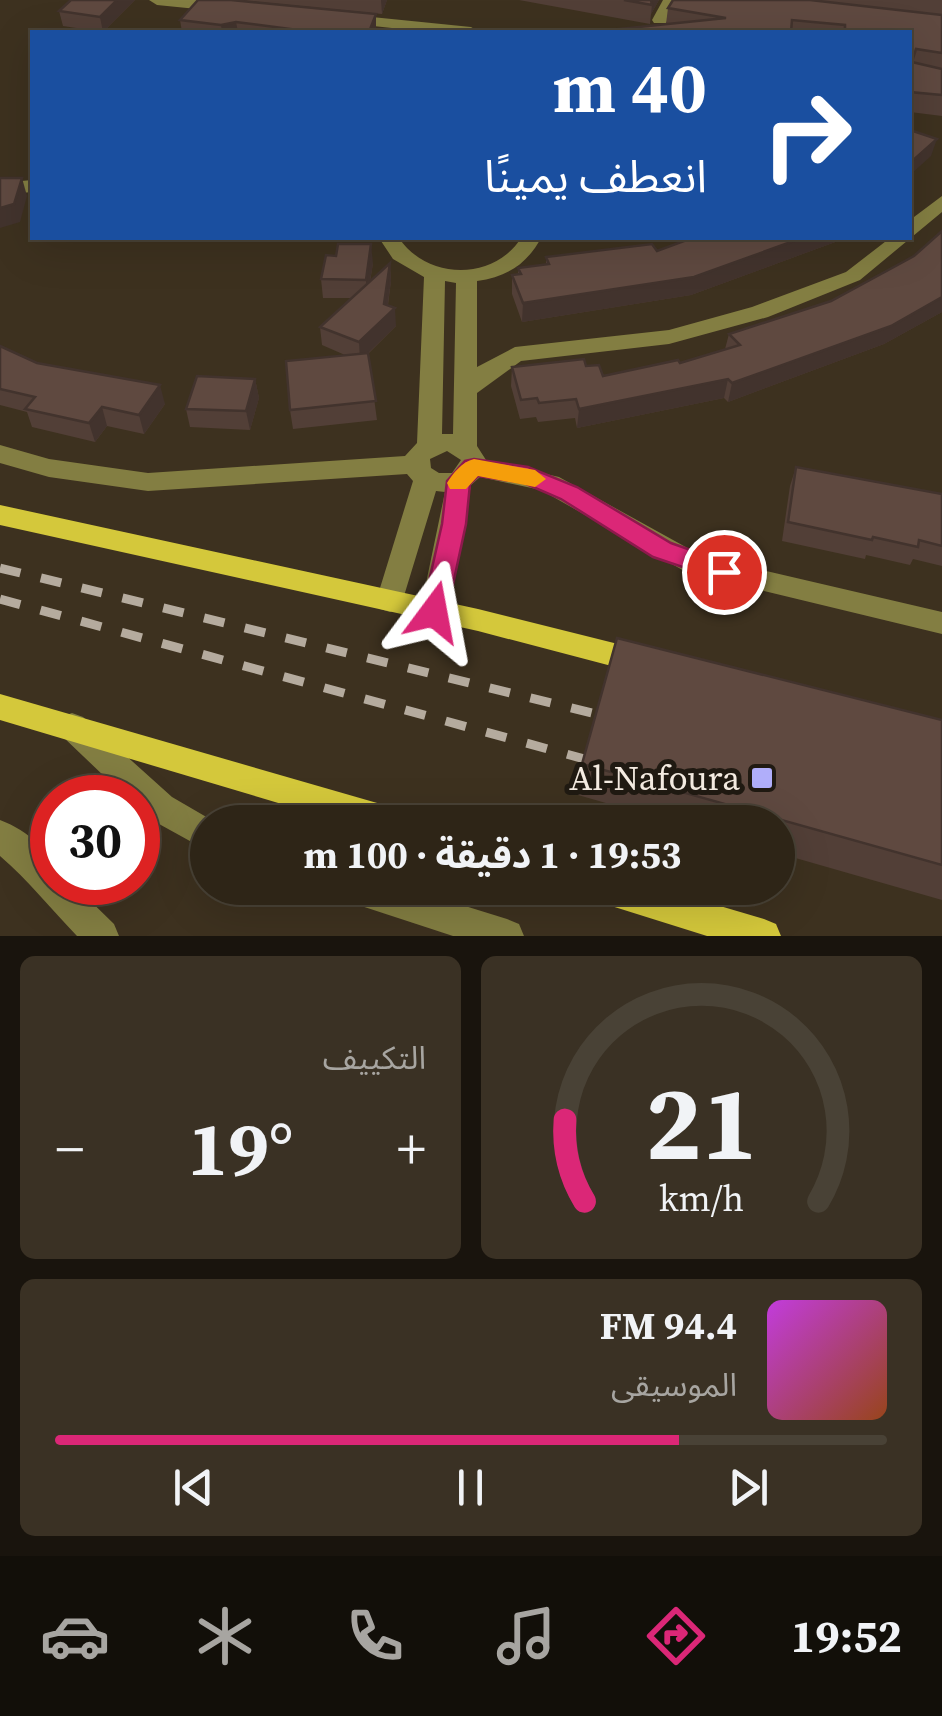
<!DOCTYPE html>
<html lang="ar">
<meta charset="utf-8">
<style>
:root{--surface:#2e2517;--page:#3a3124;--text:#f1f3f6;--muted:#a7a5a1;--line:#494236;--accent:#db2777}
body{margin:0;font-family:"Source Serif 4","Noto Sans Arabic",serif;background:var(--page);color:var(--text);direction:rtl;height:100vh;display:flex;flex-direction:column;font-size:38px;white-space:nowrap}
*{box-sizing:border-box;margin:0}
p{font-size:32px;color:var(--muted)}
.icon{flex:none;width:55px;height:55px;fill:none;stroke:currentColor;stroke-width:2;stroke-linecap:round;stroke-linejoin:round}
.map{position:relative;height:936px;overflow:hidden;direction:ltr}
.side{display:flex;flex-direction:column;gap:20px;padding:20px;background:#19140d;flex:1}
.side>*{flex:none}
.top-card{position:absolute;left:30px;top:30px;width:882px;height:210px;border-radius:0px;box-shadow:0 10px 40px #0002,0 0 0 2px var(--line);direction:rtl;background:#1a4fa0;color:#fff;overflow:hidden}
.speed{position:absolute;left:30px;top:775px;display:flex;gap:20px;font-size:50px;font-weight:700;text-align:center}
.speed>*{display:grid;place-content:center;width:130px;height:130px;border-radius:50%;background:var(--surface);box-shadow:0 10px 40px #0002,0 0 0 2px var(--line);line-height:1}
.speed .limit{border:15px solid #d22;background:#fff;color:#111}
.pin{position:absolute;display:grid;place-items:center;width:85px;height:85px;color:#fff;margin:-42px;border:5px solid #fff;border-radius:50%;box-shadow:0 2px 10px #0007}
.me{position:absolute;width:110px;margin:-55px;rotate:13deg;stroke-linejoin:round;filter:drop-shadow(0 0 8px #0008)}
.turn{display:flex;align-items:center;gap:35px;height:210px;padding:0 40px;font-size:45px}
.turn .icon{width:130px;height:130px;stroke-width:2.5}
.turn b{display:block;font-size:70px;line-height:85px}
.big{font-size:75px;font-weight:700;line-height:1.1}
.side .tile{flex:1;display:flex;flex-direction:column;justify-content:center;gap:15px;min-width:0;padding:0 35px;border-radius:15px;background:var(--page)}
.side .dial{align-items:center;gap:0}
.dial svg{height:260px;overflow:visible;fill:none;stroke:var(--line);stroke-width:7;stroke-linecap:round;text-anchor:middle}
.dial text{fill:var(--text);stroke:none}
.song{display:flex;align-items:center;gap:30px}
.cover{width:120px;height:120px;border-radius:15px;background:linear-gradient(135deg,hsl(290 70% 55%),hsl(20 70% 35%))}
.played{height:10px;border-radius:5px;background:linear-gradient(90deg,var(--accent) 75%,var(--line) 75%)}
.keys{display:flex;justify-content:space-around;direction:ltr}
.heat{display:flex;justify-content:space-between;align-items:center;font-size:55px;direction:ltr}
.side .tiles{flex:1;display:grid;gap:20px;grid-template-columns:1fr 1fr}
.tile:last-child{grid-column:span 2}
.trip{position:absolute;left:190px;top:805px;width:605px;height:100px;border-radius:50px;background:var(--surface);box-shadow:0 10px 40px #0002,0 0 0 2px var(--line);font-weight:700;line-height:100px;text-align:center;direction:rtl}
.menu{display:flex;height:160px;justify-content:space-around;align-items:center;background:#120f09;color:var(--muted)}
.menu .icon{width:70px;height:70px}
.menu .on{color:var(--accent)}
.menu b{font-size:45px;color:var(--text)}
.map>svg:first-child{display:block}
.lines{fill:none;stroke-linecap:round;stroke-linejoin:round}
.minor{fill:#837e42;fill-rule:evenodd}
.major{fill:#d4c83b;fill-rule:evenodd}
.rail{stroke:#b5ab9e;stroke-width:9;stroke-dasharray:21 21;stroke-linecap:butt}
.wall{fill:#523f37}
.shaded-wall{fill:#42332d}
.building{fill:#5f4940;stroke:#42332d;stroke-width:2.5}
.route{fill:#db2777;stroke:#8e194d;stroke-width:2.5}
.slow{fill:#f59e0b}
.poi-dot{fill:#b0aefa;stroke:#201a12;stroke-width:4}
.labels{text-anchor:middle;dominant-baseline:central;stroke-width:10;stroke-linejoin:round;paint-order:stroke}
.near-poi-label{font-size:35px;fill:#f4ebe1;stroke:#201a12;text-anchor:end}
</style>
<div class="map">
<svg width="942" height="936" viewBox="0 0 942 936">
<rect width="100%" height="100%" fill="#3d311f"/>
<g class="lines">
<g class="minor">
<polygon points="149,0 203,0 235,7 227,12 157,5"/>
<polygon points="663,0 679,0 666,23 654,23 652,20"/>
<polygon points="342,14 471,27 479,32 429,32 336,22 336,16"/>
<polygon points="32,180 32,192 0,195 0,183"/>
<path d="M942 196V212L860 280 768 317 669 344 521 361 477 393V446L486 460 559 477 702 556 942 612V634L686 572 541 490 480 477 471 485 448 612 444 620 434 623 424 620 420 612 445 492 436 491 400 609 390 612 380 609 376 601 413 481 407 474 148 491 49 477 0 463V445L49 459 148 473 405 456 417 443 424 277 393 259 379 238H399C427 280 494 281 521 238H541C527 264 507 277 477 281V367L515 347 669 330 752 307 846 272 890 238H910V220ZM445 281 456 283 453 434H442ZM447 451 461 460 452 473H439L431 468 430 459Z"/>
<polygon points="72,713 83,717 172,797 215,822 208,822 208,851 150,819 138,807 138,798 127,798 61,735 57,726 61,717"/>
<path d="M0 820C29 831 52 851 52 882H71L114 924 119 936H77C51 909 28 880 0 856Z"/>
<polygon points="338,888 407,888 507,919 519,924 524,936 453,936 343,900"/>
</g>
<g class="major">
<polygon points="0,505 478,609 642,650 652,653 657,662 652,671 642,674 478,631 0,525"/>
<polygon points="0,694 391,807 402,811 407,822 342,822 0,720"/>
<polygon points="588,888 659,888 764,919 776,924 781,936 707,936 605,904 593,900"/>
</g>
<g class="rail">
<polyline points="0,568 600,715"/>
<polyline points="0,599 588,760"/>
</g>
</g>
<g class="wall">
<polygon points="135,0 103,32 63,26 59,11"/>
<polygon points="239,0 387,0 382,14"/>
<polygon points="519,0 659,0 651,14 650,24"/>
<polygon points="673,0 942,0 942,116 910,112 910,32 590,32 666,24 668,8"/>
<polygon points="180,20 377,30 376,32 182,32"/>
<polygon points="942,231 942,312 884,344 728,402 724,398 577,428 575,418 538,422 536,417 520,419 511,386 512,367 586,366 603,376 680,363 725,349 729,334 831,301 914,256"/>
<polygon points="838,241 691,295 522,322 512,294 512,275 518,275 518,268 546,265 546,257"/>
<polygon points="373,263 370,282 390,263 391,281 388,305 396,326 368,354 377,420 293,429 290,410 345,355 322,345 320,327 351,298 323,298 321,279"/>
<polygon points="0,346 37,363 165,404 144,434 107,426 95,442 32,427 27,412 0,405"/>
<polygon points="255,379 259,398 250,430 190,427 186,409"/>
<polygon points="796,467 942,494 942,566 913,559 910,565 866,555 865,559 782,541 790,486"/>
<polygon points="942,720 942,900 778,853 778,822 672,822 578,795 582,764"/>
</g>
<g class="shaded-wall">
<polygon points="117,0 135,0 103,32 100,17"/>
<polygon points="381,0 387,0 382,14"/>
<polygon points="651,0 659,0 651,14 652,5"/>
<polygon points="376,14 376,32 369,32"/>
<polygon points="236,22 238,32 222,32 221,25"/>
<polygon points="937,139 931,156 910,175 910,163"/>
<polygon points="22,178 27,196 20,222 0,228 0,208"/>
<polygon points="802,238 843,238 838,241 691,295 522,322 523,303"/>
<polygon points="371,244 373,263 367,298 366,280"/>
<polygon points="390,263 391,281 386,316 395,308 396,326 360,361 359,342 384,304"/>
<polygon points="942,297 942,312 884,344 728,402 732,383"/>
<polygon points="255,379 259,398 250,430 246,411"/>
<polygon points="728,379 724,398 577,428 579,409"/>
<polygon points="160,385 165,404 144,434 139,415"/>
<polygon points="102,407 107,426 95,442 89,423"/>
</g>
<g class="building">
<polygon points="71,0 117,0 100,17 59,11"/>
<polygon points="198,0 231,0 376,14 369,32 313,32 236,22 221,25 180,20"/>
<polygon points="624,0 651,0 652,5"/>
<polygon points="673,0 810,0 942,15 942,53 916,49 912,62 942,69 942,95 910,92 910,32 845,32 845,25 792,20 791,32 590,32 726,18 668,8"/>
<polygon points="910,130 937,139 910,163"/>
<polygon points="0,178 22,178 14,204 0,208"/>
<polygon points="942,231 942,297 891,326 732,383 728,379 579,409 576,399 539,403 537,398 521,400 512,367 584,359 586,366 599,365 603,376 678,360 680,363 740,345 729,334 831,301 914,256"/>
<polygon points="692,238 802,238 694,277 523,303 512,275 521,274 518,268 549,264 546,257 652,244 657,251"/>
<polygon points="338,244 371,244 366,280 321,279 326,255 336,256"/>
<polygon points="390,263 384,304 395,308 359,342 320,327"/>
<polygon points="0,346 37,363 160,385 139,415 102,407 89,423 25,409 35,397 0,389"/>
<polygon points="368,353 376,401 290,410 286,361"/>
<polygon points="197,376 255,379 246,411 186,409"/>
<polygon points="796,467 942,494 942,546 919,540 918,547 873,537 872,540 788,522"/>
<polygon points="617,638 942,720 942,865 582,764"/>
</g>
<polygon class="route" points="474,459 528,467 577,487 671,543 733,565 736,572 733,579 724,581 653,557 561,499 524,483 478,476 470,484 466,524 447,612 443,619 434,622 425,619 422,612 442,524 447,481 465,461"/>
<path class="slow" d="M474 459 535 470 546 479 535 487 478 476 466 489H450L447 483C453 473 462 462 474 459Z"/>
<rect class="poi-dot" x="750" y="766" width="24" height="24" rx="5"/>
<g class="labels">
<g class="near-poi-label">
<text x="740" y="778">Al-Nafoura</text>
</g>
</g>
</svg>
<div class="speed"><div class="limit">30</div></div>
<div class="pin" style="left:724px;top:572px;background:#d93025"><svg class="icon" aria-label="arrive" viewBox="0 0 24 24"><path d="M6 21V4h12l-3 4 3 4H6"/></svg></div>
<svg class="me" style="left:434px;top:612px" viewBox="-20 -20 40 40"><path d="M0-17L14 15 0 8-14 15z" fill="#db2777" stroke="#fff" stroke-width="4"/></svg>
<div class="trip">19:53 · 1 دقيقة · 100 m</div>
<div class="top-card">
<div class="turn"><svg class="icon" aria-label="right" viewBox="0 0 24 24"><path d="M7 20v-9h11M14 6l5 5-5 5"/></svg><div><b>40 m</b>انعطف يمينًا</div></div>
</div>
</div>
<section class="side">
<div class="tiles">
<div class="tile dial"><svg viewBox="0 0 100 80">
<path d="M14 69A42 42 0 1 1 86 69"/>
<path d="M14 69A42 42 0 0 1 8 44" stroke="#db2777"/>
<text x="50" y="56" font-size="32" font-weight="700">21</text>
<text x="50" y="72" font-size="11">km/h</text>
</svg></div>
<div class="tile"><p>التكييف</p>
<div class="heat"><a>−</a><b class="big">19°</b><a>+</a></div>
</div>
<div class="tile">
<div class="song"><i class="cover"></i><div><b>94.4 FM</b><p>الموسيقى</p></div></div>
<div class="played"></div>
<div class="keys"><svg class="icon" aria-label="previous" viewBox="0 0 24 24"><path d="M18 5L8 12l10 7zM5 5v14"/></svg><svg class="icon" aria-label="pause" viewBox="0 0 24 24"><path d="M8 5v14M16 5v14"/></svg><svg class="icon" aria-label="next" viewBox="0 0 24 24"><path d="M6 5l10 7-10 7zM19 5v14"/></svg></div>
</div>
</div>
</section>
<nav class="menu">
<b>19:52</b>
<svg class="icon on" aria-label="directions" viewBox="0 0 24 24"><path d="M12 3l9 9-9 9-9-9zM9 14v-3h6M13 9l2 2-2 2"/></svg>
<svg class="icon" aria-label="music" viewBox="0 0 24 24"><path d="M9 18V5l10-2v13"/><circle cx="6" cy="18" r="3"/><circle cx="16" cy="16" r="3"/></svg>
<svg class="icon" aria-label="phone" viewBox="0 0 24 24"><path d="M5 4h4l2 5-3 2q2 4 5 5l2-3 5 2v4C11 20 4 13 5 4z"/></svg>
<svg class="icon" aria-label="climate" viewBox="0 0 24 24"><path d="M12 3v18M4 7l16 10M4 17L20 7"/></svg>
<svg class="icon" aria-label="car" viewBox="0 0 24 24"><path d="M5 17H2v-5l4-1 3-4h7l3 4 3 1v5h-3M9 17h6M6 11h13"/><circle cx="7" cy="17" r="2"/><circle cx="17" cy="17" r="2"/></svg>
</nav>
